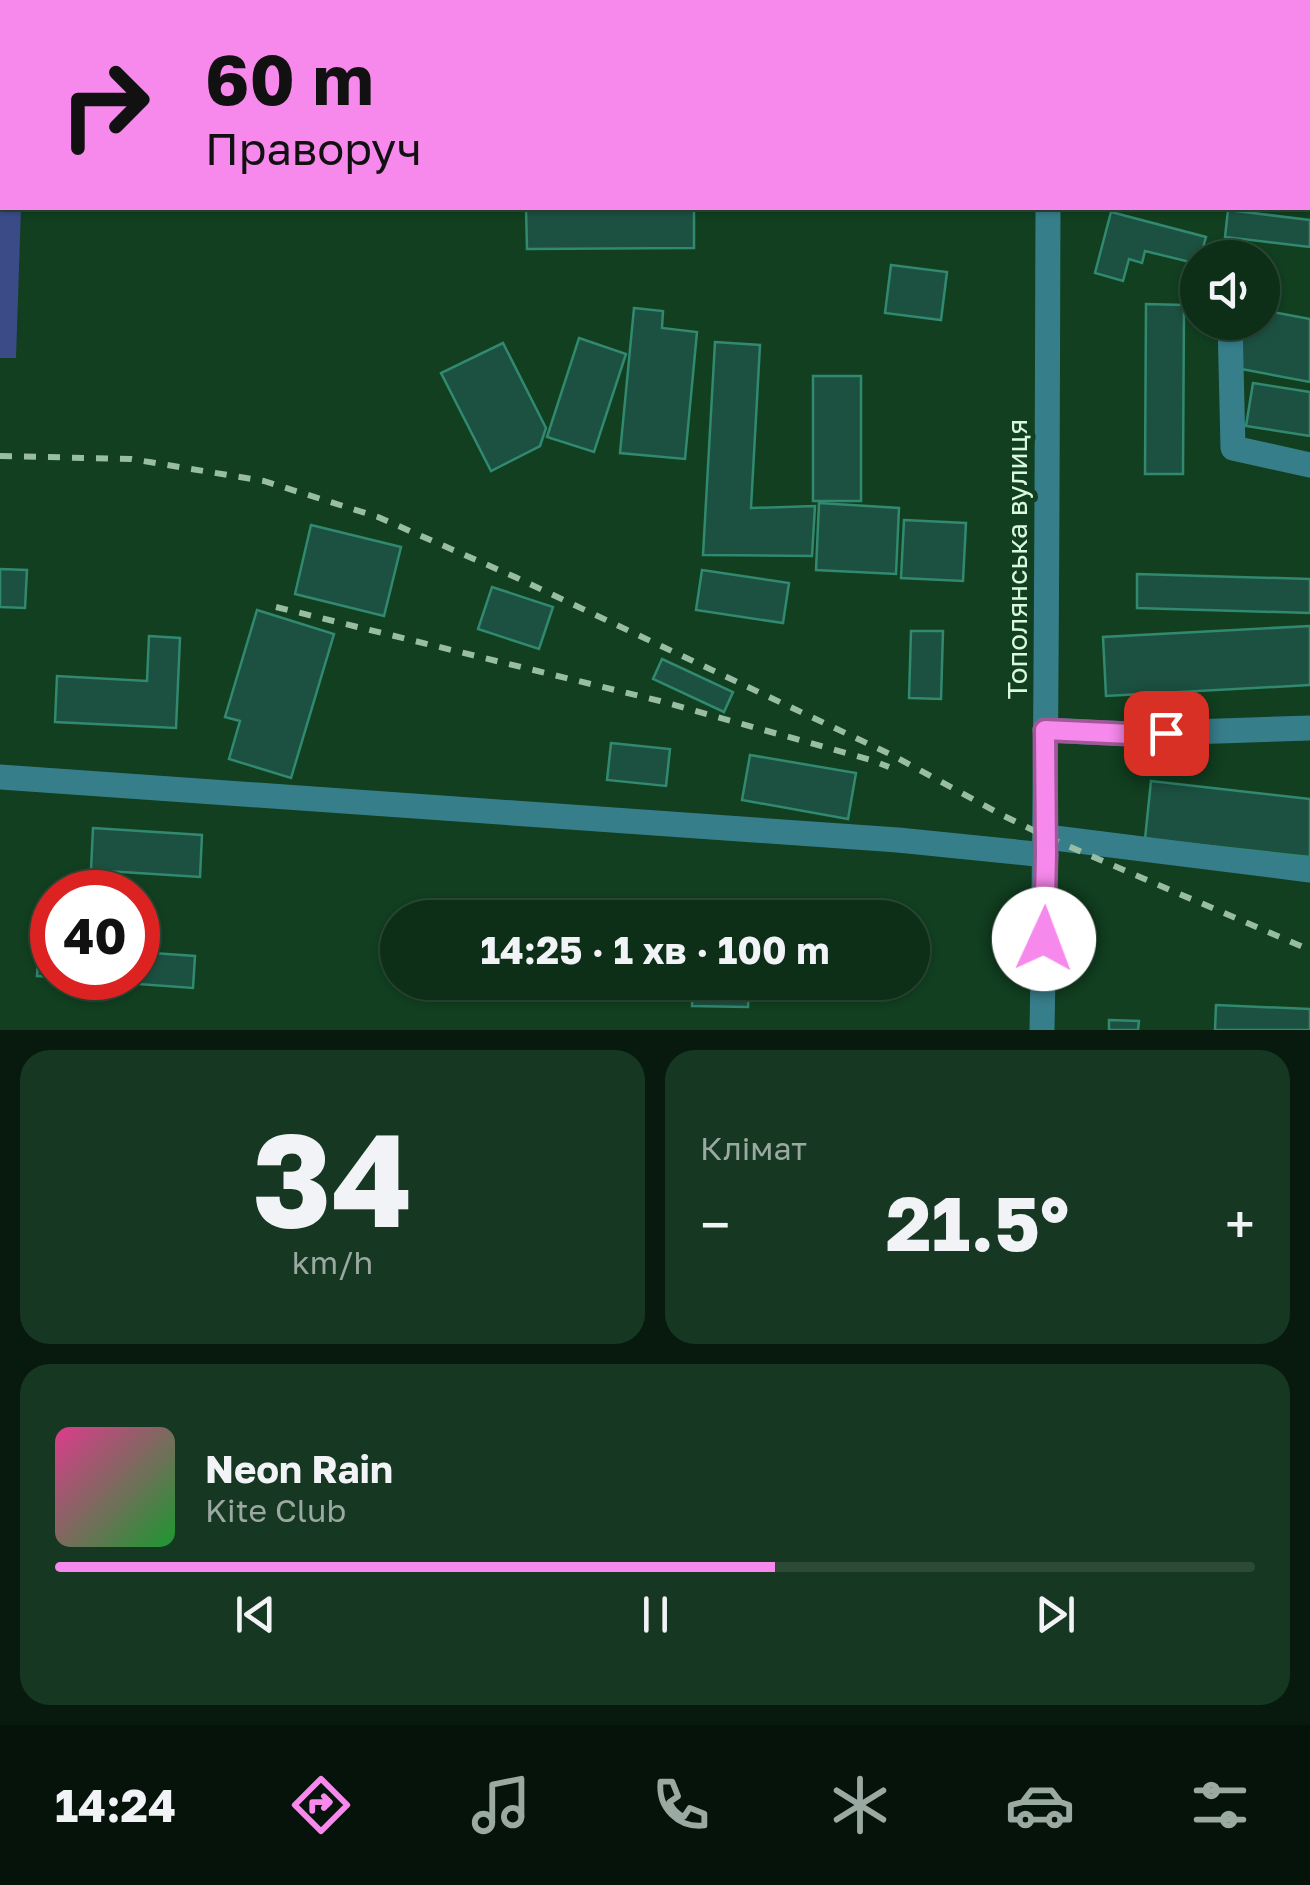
<!DOCTYPE html>
<html lang="uk">
<meta charset="utf-8">
<style>
:root{--surface:#0d2f18;--page:#163721;--text:#f1f3f6;--muted:#9aa9a2;--line:#2d4a37;--accent:#f788ec}
body{margin:0;font-family:"Golos Text",sans-serif;background:var(--page);color:var(--text);height:100vh;display:flex;flex-direction:column;font-size:38px;white-space:nowrap}
*{box-sizing:border-box;margin:0}
p{font-size:32px;color:var(--muted)}
.icon{flex:none;width:55px;height:55px;fill:none;stroke:currentColor;stroke-width:2;stroke-linecap:round;stroke-linejoin:round}
.map{position:relative;height:1030px;overflow:hidden}
.drawer{display:flex;flex-direction:column;gap:20px;padding:20px;background:#071a0d;flex:1}
.drawer>*{flex:none}
.banner{position:absolute;left:0px;top:0px;width:1310px;height:210px;box-shadow:0 2px 8px #0004,0 0 0 2px var(--line);background:#f788ec;color:#111;overflow:hidden}
.fabs{position:absolute;left:1180px;top:240px;display:grid;gap:20px}
.fabs a{display:grid;place-items:center;width:100px;height:100px;border-radius:50%;background:var(--surface);box-shadow:0 2px 8px #0004,0 0 0 2px var(--line);font-size:50px}
.speed{position:absolute;left:30px;top:870px;display:flex;gap:20px;font-size:50px;font-weight:700;text-align:center}
.speed>*{display:grid;place-content:center;width:130px;height:130px;border-radius:50%;background:var(--surface);box-shadow:0 2px 8px #0004,0 0 0 2px var(--line);line-height:1}
.speed .limit{border:15px solid #d22;background:#fff;color:#111}
.pin{position:absolute;display:grid;place-items:center;width:85px;height:85px;color:#fff;margin:-42px;border-radius:20px;box-shadow:0 5px 15px #0006}
.me{position:absolute;width:110px;margin:-55px;rotate:2deg;stroke-linejoin:round;filter:drop-shadow(0 0 8px #0008)}
.turn{display:flex;align-items:center;gap:35px;height:210px;padding:0 40px;font-size:45px}
.turn .icon{width:130px;height:130px;stroke-width:2.5}
.turn b{display:block;font-size:70px;line-height:85px}
.big{font-size:75px;font-weight:700;line-height:1.1}
.drawer .tile{flex:1;display:flex;flex-direction:column;justify-content:center;gap:15px;min-width:0;padding:0 35px;border-radius:30px;background:var(--page)}
.drawer .dial{align-items:center;gap:0}
.dial b{font-size:130px;line-height:1}
.song{display:flex;align-items:center;gap:30px}
.cover{width:120px;height:120px;border-radius:15px;background:linear-gradient(135deg,hsl(330 70% 55%),hsl(130 70% 35%))}
.played{height:10px;border-radius:5px;background:linear-gradient(90deg,var(--accent) 60%,var(--line) 60%)}
.keys{display:flex;justify-content:space-around;direction:ltr}
.heat{display:flex;justify-content:space-between;align-items:center;font-size:55px;direction:ltr}
.drawer .tiles{flex:1;display:grid;gap:20px;grid-template-columns:1fr 1fr}
.tile:last-child{grid-column:span 2}
.trip{position:absolute;left:380px;top:900px;width:550px;height:100px;border-radius:50px;background:var(--surface);box-shadow:0 2px 8px #0004,0 0 0 2px var(--line);font-weight:700;line-height:100px;text-align:center}
.tab-bar{display:flex;height:160px;justify-content:space-around;align-items:center;background:#05130a;color:var(--muted)}
.tab-bar .icon{width:70px;height:70px}
.tab-bar .current{color:var(--accent)}
.tab-bar b{font-size:45px;color:var(--text)}
.map>svg:first-child{display:block}
.water{fill:#3b4b87}
.building{fill:#1c5041;stroke:#318970;stroke-width:2.5}
.lines{fill:none;stroke-linecap:round;stroke-linejoin:round}
.minor{stroke:#377e8b;stroke-width:25}
.rail{stroke:#99bda2;stroke-width:6;stroke-dasharray:12 12;stroke-linecap:butt}
.route-casing{stroke:#a15899;stroke-width:25}
.route{stroke:#f788ec;stroke-width:18}
.labels{text-anchor:middle;dominant-baseline:central;stroke-width:10;stroke-linejoin:round;paint-order:stroke}
.street-label{font-size:28px;fill:#d9f8df;stroke:#113f20}
</style>
<div class="map">
<svg width="1310" height="1030" viewBox="0 0 1310 1030">
<rect width="100%" height="100%" fill="#113f20"/>
<polygon class="water" points="0,161 2,161 2,208 21,208 16,358 0,358"/>
<g class="building">
<polygon points="341,0 429,0 460,2 341,2"/>
<polygon points="526,208 694,208 694,248 527,249"/>
<polygon points="1228,210 1310,220 1310,247 1225,237"/>
<polygon points="1111,212 1206,237 1200,258 1198,258 1198,264 1145,251 1142,263 1129,259 1123,281 1095,273"/>
<polygon points="891,265 947,272 941,320 885,313"/>
<polygon points="1146,304 1184,305 1183,474 1145,474"/>
<polygon points="634,308 663,311 662,328 697,332 685,459 620,453"/>
<polygon points="1262,310 1310,319 1310,382 1236,368 1244,322 1262,322"/>
<polygon points="579,338 626,354 594,452 547,437"/>
<polygon points="715,342 760,345 751,508 815,506 812,556 703,555"/>
<polygon points="503,343 546,428 540,446 491,471 441,373"/>
<rect x="813" y="376" width="48" height="125"/>
<polygon points="1253,383 1310,392 1310,436 1246,426"/>
<polygon points="819,503 899,508 896,574 816,570"/>
<polygon points="904,520 966,523 963,581 901,578"/>
<polygon points="311,525 401,547 384,616 295,594"/>
<polygon points="0,569 27,570 25,608 0,607"/>
<polygon points="702,570 789,583 783,623 696,610"/>
<polygon points="1137,574 1310,579 1310,613 1137,608"/>
<polygon points="492,587 553,607 539,649 478,629"/>
<polygon points="257,610 334,634 291,778 229,759 240,721 225,717"/>
<polygon points="1310,626 1310,685 1106,696 1103,637"/>
<polygon points="911,631 943,631 941,699 909,698"/>
<polygon points="149,636 180,638 176,728 55,722 57,676 147,681"/>
<polygon points="662,659 733,692 724,712 653,679"/>
<polygon points="611,743 670,749 666,786 607,780"/>
<polygon points="750,755 856,773 848,819 742,800"/>
<polygon points="1151,781 1310,799 1310,857 1145,839"/>
<polygon points="93,828 202,835 200,877 91,870"/>
<polygon points="39,944 52,945 52,977 37,976"/>
<polygon points="138,952 195,956 193,988 55,978 138,978"/>
<polygon points="693,982 836,982 836,988 749,986 748,1007 692,1006"/>
<polygon points="1216,1005 1310,1009 1310,1030 1215,1030"/>
<polygon points="1109,1020 1139,1021 1138,1030 1109,1030"/>
</g>
<g class="lines">
<g class="minor">
<polyline points="1115,0 1116,2"/>
<polyline points="1050,2 1050,0"/>
<polyline points="1308,178 1310,179"/>
<polyline points="1230,322 1233,448 1310,465"/>
<polyline points="1045,730 1129,734 1310,728"/>
<polyline points="0,777 898,840 1046,855"/>
<polyline points="1047,837 1310,870"/>
<path d="M1042 1030C1047 756 1047 482 1048 208"/>
</g>
<g class="rail">
<polyline points="0,456 131,459 264,481 378,517 515,577 892,755 1000,814 1047,837 1310,950"/>
<polyline points="276,607 660,701 871,760 889,767"/>
</g>
</g>
<g class="lines">
<defs>
<polyline id="route" points="1044,939 1046,855 1045,730 1130,734 1166,733"/>
</defs>
<use href="#route" class="route-casing"/>
<use href="#route" class="route"/>
</g>
<g class="labels">
<g class="street-label">
<text transform="translate(1016 559) rotate(-90)">Тополянська вулиця</text>
</g>
</g>
</svg>
<div class="fabs">
<a><svg class="icon" aria-label="sound" viewBox="0 0 24 24"><path d="M4 9h4l5-4v14l-5-4H4zM17 9q2 3 0 6"/></svg></a>
</div>
<div class="speed"><div class="limit">40</div></div>
<div class="pin" style="left:1166px;top:733px;background:#d93025"><svg class="icon" aria-label="arrive" viewBox="0 0 24 24"><path d="M6 21V4h12l-3 4 3 4H6"/></svg></div>
<svg class="me" style="left:1044px;top:939px" viewBox="-20 -20 40 40"><circle r="19" fill="#fff"/><path d="M0-13L10 11 0 6-10 11z" fill="#f788ec"/></svg>
<div class="trip">14:25 · 1 хв · 100 m</div>
<div class="banner">
<div class="turn"><svg class="icon" aria-label="right" viewBox="0 0 24 24"><path d="M7 20v-9h11M14 6l5 5-5 5"/></svg><div><b>60 m</b>Праворуч</div></div>
</div>
</div>
<section class="drawer">
<div class="tiles">
<div class="tile dial"><b>34</b><p>km/h</p></div>
<div class="tile"><p>Клімат</p>
<div class="heat"><a>−</a><b class="big">21.5°</b><a>+</a></div>
</div>
<div class="tile">
<div class="song"><i class="cover"></i><div><b>Neon Rain</b><p>Kite Club</p></div></div>
<div class="played"></div>
<div class="keys"><svg class="icon" aria-label="previous" viewBox="0 0 24 24"><path d="M18 5L8 12l10 7zM5 5v14"/></svg><svg class="icon" aria-label="pause" viewBox="0 0 24 24"><path d="M8 5v14M16 5v14"/></svg><svg class="icon" aria-label="next" viewBox="0 0 24 24"><path d="M6 5l10 7-10 7zM19 5v14"/></svg></div>
</div>
</div>
</section>
<nav class="tab-bar">
<b>14:24</b>
<svg class="icon current" aria-label="directions" viewBox="0 0 24 24"><path d="M12 3l9 9-9 9-9-9zM9 14v-3h6M13 9l2 2-2 2"/></svg>
<svg class="icon" aria-label="music" viewBox="0 0 24 24"><path d="M9 18V5l10-2v13"/><circle cx="6" cy="18" r="3"/><circle cx="16" cy="16" r="3"/></svg>
<svg class="icon" aria-label="phone" viewBox="0 0 24 24"><path d="M5 4h4l2 5-3 2q2 4 5 5l2-3 5 2v4C11 20 4 13 5 4z"/></svg>
<svg class="icon" aria-label="climate" viewBox="0 0 24 24"><path d="M12 3v18M4 7l16 10M4 17L20 7"/></svg>
<svg class="icon" aria-label="car" viewBox="0 0 24 24"><path d="M5 17H2v-5l4-1 3-4h7l3 4 3 1v5h-3M9 17h6M6 11h13"/><circle cx="7" cy="17" r="2"/><circle cx="17" cy="17" r="2"/></svg>
<svg class="icon" aria-label="filters" viewBox="0 0 24 24"><path d="M4 7h16M4 17h16"/><circle cx="9" cy="7" r="2"/><circle cx="15" cy="17" r="2"/></svg>
</nav>
